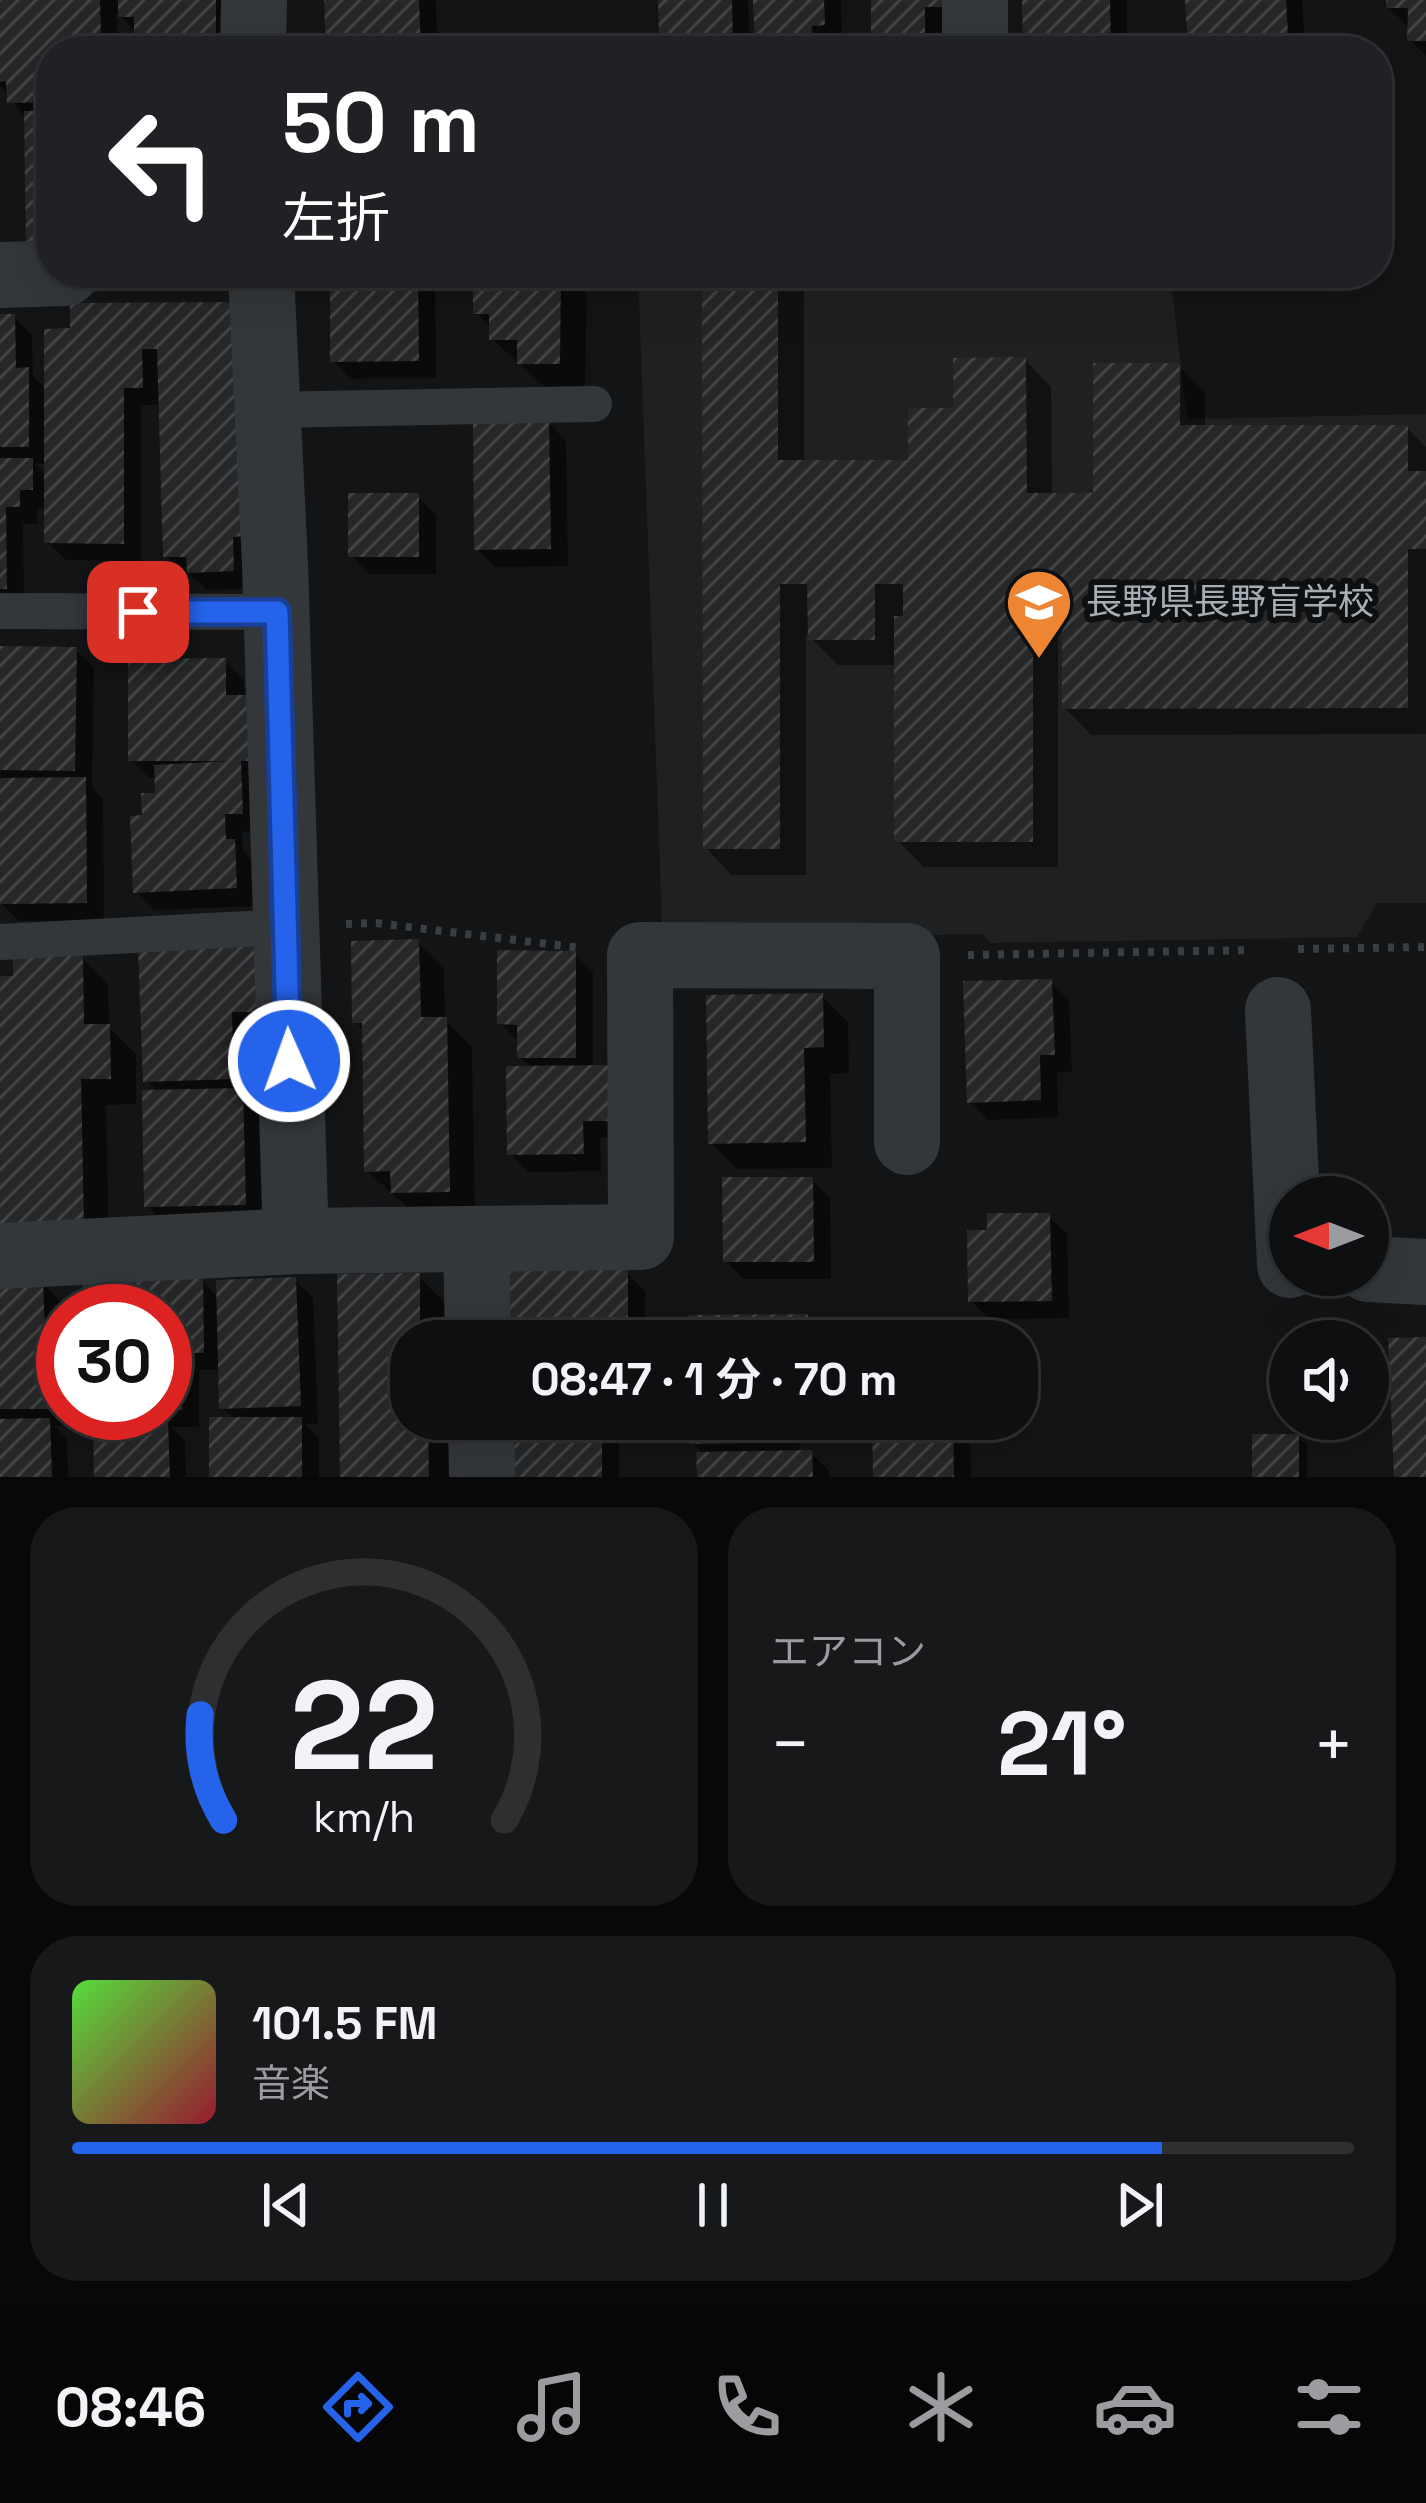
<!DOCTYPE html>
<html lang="ja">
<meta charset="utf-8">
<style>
:root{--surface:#0e0f10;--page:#171819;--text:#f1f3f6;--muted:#9b9c9f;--line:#2e2f30;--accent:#2563eb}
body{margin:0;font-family:"Space Grotesk","Noto Sans JP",sans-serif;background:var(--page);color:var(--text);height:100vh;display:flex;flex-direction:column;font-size:45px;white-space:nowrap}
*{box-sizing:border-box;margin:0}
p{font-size:39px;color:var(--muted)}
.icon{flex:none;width:66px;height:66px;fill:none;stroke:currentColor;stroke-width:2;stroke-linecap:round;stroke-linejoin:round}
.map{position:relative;height:1477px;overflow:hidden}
.side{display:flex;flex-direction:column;gap:30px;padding:30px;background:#080809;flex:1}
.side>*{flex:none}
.banner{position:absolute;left:36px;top:36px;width:1356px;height:252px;border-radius:48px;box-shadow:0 12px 48px #0002,0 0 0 3px var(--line);background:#202124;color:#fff;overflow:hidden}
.needle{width:78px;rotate:270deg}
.fabs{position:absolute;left:1269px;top:1176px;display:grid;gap:24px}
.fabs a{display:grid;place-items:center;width:120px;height:120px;border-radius:50%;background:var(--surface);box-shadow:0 12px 48px #0002,0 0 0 3px var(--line);font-size:60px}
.speed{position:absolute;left:36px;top:1284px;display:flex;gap:24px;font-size:60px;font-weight:700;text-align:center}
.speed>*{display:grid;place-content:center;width:156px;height:156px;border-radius:50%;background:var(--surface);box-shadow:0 12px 48px #0002,0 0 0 3px var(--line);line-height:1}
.speed .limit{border:18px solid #d22;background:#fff;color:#111}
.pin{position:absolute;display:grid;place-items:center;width:102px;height:102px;color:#fff;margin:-51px;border-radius:24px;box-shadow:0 6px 18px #0006}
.me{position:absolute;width:132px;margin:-66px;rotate:358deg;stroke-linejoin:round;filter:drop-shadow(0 0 9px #0008)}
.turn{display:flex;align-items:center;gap:42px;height:252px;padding:0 48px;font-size:54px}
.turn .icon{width:156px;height:156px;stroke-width:2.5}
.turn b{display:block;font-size:84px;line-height:102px}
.big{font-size:90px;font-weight:700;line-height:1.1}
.side .tile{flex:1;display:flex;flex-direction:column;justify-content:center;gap:18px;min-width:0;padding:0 42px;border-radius:48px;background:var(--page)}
.side .dial{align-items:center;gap:0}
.dial svg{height:312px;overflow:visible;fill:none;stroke:var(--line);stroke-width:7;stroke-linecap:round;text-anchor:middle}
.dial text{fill:var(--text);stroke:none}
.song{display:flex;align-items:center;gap:36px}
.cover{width:144px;height:144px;border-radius:18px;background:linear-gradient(135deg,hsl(110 70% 55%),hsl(350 70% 35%))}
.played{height:12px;border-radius:6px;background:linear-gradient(90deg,var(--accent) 85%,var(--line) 85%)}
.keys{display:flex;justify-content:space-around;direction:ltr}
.heat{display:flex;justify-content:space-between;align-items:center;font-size:66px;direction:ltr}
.side .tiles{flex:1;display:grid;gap:30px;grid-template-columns:1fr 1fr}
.tile:last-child{grid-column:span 2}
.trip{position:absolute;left:390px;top:1320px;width:648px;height:120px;border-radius:48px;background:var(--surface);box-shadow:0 12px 48px #0002,0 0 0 3px var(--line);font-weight:700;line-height:120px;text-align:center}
.dock{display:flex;height:192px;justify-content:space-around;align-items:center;background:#060606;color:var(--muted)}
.dock .icon{width:84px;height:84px}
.dock .active{color:var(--accent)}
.dock b{font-size:54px;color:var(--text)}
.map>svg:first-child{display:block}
.built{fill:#1f2022}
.shadow{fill:#0007;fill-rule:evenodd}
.building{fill:url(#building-hatch)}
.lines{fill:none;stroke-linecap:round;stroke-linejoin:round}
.path{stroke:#3b3e41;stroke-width:8;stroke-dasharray:6 9;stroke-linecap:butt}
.lane{stroke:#34373a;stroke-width:36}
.street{stroke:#34373a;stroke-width:66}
.route-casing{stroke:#184099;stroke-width:30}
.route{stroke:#2563eb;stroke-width:21}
.labels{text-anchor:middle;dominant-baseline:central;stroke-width:12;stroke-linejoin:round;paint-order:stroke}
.poi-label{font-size:36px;fill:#a5aeb5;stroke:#0e0f10;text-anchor:start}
</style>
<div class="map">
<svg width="1426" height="1477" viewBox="0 0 1426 1477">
<defs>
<pattern id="building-hatch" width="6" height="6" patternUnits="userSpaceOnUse" patternTransform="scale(3)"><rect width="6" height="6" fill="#262729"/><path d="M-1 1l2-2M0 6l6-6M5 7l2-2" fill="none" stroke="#424446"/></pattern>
</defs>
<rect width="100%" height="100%" fill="#131415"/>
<polygon class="built" points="638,273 1170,273 1187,419 1426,414 1426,903 1377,903 1357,937 990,943 982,934 678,941 662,922"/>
<g class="shadow">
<polygon points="0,0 233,0 233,51 137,51 137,33 116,12 118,51 51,51 51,273 27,119 0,85"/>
<polygon points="327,0 436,0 437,51 329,51"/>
<polygon points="661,0 748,0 750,51 675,51 662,38"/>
<polygon points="756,0 841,0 842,42 829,43 829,51 758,51"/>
<polygon points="874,0 965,0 942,51 876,51"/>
<polygon points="1025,0 1127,0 1127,51 1026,51"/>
<polygon points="1188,0 1302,0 1305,51 1191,51"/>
<polygon points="1388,0 1426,0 1426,56 1410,40 1410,29 1388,7"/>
<polygon points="333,273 435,273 436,378 351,379 333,361"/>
<polygon points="476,273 587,273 585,389 547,389 492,339 492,329 476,312"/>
<polygon points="705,273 790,273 804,287 804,463 911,463 956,411 1025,360 1051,387 1052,496 1096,496 1178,366 1205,392 1205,428 1407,428 1426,447 1426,734 1091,735 1065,708 1065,606 1058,606 1058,867 924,867 897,840 897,665 838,665 806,633 806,875 732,875 706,848"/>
<path d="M236 305 251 588 208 590 166 556 161 405H141V561L66 560 47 542V507L37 508V524H23L24 606H0V317H14L32 335 33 376 47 390ZM35 464H47V476Z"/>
<polygon points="548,422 566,441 568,566 495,567 477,548"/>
<polygon points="417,496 436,515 436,574 369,574 351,555"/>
<polygon points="76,650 94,668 92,788 103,798 104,920 19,921 1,903 0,662"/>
<polygon points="225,661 243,679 260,831 242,832 243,851 252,860 254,906 155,910 136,892 145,818 158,796 157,778 149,778 131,759"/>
<polygon points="417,942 444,969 445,1020 472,1047 475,1218 420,1218 367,1171 365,1032 355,1022"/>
<polygon points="259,949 279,1029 249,1029 251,1096 246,1096 260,1109 262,1222 165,1224 147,1206 158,1093 146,1080"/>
<polygon points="575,954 593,972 593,1068 634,1138 600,1138 601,1171 528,1172 510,1154 532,1069 520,1057 518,1041 500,1023"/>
<polygon points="82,958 108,984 109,1027 136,1054 136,1104 106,1105 109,1251 0,1227 0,979 16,979"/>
<polygon points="1051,982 1069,1000 1072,1072 1057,1072 1058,1117 988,1120 970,1101"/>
<polygon points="822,996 848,1022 849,1073 830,1074 832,1168 737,1169 711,1143"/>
<polygon points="812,1180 830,1198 831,1279 744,1279 726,1261"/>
<polygon points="1049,1216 1067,1234 1069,1318 989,1319 971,1301 990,1233"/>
<polygon points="627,1273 645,1291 645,1341 511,1341"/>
<polygon points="418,1276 445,1303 445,1341 411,1341 411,1419 473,1419 454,1477 343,1477 340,1277"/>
<polygon points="295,1280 313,1298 318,1424 305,1424 319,1438 319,1477 212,1477 212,1420 235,1420 222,1408 221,1370 199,1370 199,1427 171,1427 185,1441 186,1477 97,1477 96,1424 103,1424 92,1413 165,1413 165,1311 87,1311 202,1281 219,1298"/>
<polygon points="42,1283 61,1302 65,1426 54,1426 67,1439 68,1477 0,1477 0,1285"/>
<polygon points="807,1317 825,1335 825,1341 692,1341"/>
<polygon points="516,1419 614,1419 619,1424 619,1477 516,1477"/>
<polygon points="693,1419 799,1419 800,1453 811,1453 829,1471 829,1477 700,1477 699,1455 705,1455 693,1443"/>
<polygon points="875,1419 969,1419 971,1477 876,1477"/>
<polygon points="1255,1437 1298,1437 1307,1445 1307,1477 1255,1477"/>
</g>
<g class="building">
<polygon points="0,0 100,0 101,41 70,42 70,51 51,51 51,102 7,103 6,81 0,82"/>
<polygon points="118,0 216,0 216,51 134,51 134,17 118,17"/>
<polygon points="324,0 419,0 421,51 326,51"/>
<polygon points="658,0 732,0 733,38 659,39"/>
<polygon points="753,0 824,0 825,25 812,26 813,51 755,51"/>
<polygon points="871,0 948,0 948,7 925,7 925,49 871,50"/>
<polygon points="1022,0 1110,0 1111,51 1023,51"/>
<polygon points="1185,0 1286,0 1289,51 1188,51"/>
<polygon points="1386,0 1426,0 1426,41 1407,41 1408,8 1386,8"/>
<polygon points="24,111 51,111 51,255 26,256"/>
<polygon points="330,273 418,273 419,361 330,362"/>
<polygon points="473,273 561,273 560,364 517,364 517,340 489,340 489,314 473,314"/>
<polygon points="702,273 778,273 778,460 908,460 908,408 953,408 953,358 1026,357 1027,493 1093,493 1093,363 1180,363 1180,425 1408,425 1408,471 1426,471 1426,549 1408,549 1408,708 1062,709 1062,580 1033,581 1033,842 894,842 894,616 903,616 903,584 875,584 875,640 808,640 807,584 780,584 780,849 703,849"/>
<polygon points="237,302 245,536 233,537 234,571 187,573 186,557 163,557 157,349 142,349 143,388 124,388 124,544 44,543 44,329 70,328 70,303"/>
<polygon points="0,314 15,314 16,368 29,367 29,447 0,447"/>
<polygon points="549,419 551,549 474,550 473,420"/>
<polygon points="0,458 33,458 33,490 20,490 20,507 6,507 7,589 0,589"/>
<rect x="348" y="493" width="71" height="64"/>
<polygon points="0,646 77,647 75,771 0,770"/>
<polygon points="226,658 226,695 273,695 273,761 241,761 243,814 225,814 226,839 235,839 237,888 133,893 130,816 142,815 141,793 155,793 154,765 231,761 128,761 128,659"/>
<polygon points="86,777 87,903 0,904 0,778"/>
<polygon points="419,939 421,1017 447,1017 450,1192 391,1193 390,1171 364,1172 362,1023 352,1023 351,941"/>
<polygon points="260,946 262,1012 232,1012 234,1079 143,1082 138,949"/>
<polygon points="497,950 576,951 576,1058 517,1058 517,1025 497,1024"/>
<polygon points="13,955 83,955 84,1024 110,1024 111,1079 81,1079 84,1226 0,1227 0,976 13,976"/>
<polygon points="1052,979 1055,1055 1040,1055 1041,1100 967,1103 963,981"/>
<polygon points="823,993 824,1047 804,1048 806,1142 708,1144 706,995"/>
<polygon points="617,1065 617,1121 583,1121 584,1154 507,1155 506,1066"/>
<polygon points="243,1088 246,1205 144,1207 142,1090"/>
<polygon points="722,1177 813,1177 814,1262 723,1262"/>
<polygon points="987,1213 1050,1213 1052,1301 968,1302 967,1230 987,1230"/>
<polygon points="509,1269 628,1270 628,1341 508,1341"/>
<polygon points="420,1273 420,1341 411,1341 411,1419 428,1419 429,1477 340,1477 337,1274"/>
<polygon points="296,1277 301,1406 219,1409 216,1280"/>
<polygon points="203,1278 204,1353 182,1353 182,1410 165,1410 165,1311 84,1311 83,1280"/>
<polygon points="43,1280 48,1409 0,1409 0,1282"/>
<polygon points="808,1314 809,1341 689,1341 688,1315"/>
<polygon points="1426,1337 1426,1477 1394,1477 1388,1338"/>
<rect x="209" y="1417" width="93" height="60"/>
<polygon points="50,1418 52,1477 0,1477 0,1419"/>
<rect x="513" y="1419" width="89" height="58"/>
<polygon points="690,1419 783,1419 783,1442 690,1444"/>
<polygon points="872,1419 953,1419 954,1477 873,1477"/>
<polygon points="168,1420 170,1477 94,1477 93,1421"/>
<rect x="1252" y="1434" width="47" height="43"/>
<polygon points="812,1450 813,1477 697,1477 696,1452"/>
</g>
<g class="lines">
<g class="path">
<polyline points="346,924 376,923 581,948"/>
<polyline points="1298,949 1426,947"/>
<polyline points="968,955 1253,950"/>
</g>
<g class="lane">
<polyline points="268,410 594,404"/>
<polyline points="0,611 276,612"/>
<polyline points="0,942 284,927"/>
</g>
<g class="street">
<polyline points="253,51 254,0"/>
<polyline points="975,51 975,0"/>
<polyline points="261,273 275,564 296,1241"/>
<polyline points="0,275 66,273"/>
<polyline points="1278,1010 1290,1265"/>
<polyline points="476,1239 478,1341"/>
<polyline points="0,1256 296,1241 641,1237 640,955 907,956 907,1142"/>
<polyline points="1368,1269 1426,1272"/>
<polyline points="481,1419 482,1477"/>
</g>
</g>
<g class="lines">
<defs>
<polyline id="route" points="138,612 277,612 289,1061"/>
</defs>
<use href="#route" class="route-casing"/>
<use href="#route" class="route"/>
</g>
<defs>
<symbol id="school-pin" viewBox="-11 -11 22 30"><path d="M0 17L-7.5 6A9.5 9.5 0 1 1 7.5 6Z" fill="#ed8533" stroke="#0e0f10"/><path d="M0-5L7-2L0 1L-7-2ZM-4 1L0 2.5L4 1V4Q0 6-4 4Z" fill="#fff"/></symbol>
</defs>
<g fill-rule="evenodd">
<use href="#school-pin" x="1001" y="564" width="76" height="104"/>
</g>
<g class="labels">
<g class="poi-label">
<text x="1086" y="602">長野県長野盲学校</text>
</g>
</g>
</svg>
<div class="fabs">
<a><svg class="needle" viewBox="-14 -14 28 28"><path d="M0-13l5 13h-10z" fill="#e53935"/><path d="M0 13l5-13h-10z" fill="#9b9c9f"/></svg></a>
<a><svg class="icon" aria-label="sound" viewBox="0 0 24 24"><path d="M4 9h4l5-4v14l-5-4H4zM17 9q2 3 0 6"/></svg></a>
</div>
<div class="speed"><div class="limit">30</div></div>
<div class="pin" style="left:138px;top:612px;background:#d93025"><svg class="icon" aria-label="arrive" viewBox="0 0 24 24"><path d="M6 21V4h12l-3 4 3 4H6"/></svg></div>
<svg class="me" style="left:289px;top:1061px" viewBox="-20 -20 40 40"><circle r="17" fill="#2563eb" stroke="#fff" stroke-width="3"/><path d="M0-11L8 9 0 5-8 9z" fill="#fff"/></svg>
<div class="trip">08:47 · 1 分 · 70 m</div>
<div class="banner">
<div class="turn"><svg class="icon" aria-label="left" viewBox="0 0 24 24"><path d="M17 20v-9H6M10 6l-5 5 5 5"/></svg><div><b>50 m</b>左折</div></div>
</div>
</div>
<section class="side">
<div class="tiles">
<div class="tile dial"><svg viewBox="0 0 100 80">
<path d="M14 69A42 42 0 1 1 86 69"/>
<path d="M14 69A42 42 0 0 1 8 42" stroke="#2563eb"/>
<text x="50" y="56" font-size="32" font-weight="700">22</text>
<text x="50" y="72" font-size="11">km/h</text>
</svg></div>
<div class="tile"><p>エアコン</p>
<div class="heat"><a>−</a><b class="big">21°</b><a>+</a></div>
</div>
<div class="tile">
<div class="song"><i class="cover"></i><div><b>101.5 FM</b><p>音楽</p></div></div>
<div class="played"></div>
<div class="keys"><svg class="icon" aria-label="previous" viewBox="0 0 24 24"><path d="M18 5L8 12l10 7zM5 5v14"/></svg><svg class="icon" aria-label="pause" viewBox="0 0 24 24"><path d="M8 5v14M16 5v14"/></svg><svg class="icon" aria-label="next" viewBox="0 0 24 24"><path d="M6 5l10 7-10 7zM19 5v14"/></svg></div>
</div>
</div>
</section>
<nav class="dock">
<b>08:46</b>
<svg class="icon active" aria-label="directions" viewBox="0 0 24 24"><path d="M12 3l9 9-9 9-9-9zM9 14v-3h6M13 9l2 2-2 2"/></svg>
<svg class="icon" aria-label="music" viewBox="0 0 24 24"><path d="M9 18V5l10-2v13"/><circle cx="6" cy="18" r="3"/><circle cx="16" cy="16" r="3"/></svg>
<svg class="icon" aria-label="phone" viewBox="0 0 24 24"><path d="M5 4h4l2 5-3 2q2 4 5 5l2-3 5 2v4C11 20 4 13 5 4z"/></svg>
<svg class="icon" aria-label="climate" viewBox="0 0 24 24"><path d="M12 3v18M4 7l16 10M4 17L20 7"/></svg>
<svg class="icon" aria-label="car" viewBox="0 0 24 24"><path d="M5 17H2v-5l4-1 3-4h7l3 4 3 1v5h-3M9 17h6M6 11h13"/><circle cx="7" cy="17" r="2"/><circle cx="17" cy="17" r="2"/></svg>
<svg class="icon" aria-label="filters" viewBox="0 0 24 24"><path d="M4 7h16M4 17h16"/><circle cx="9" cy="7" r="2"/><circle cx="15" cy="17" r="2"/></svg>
</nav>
